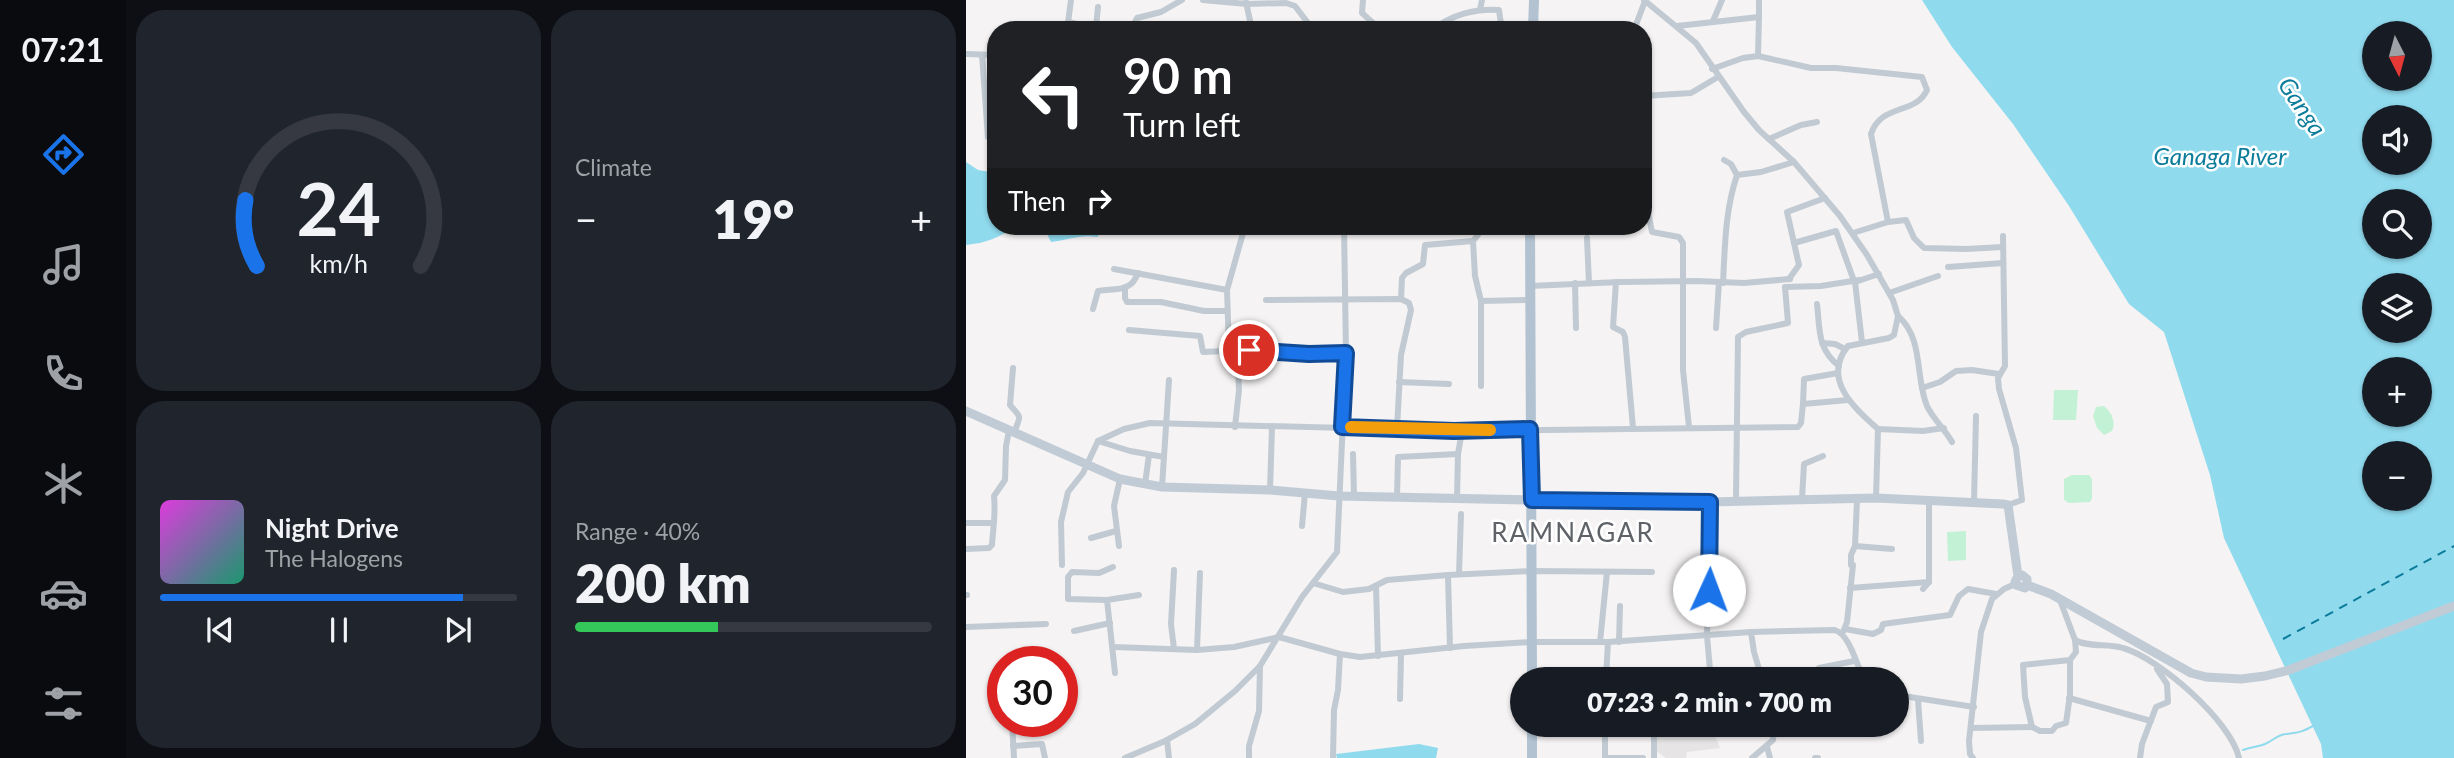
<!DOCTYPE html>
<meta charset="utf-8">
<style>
:root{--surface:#171b24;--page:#20242c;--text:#f1f3f6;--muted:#9ea1a6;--line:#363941;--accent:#1a73e8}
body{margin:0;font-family:Lato,sans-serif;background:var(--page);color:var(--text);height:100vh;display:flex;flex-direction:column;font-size:26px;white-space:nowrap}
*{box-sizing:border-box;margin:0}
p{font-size:23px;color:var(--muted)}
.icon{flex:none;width:38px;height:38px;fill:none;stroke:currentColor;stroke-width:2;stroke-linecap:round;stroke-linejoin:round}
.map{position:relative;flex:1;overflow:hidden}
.side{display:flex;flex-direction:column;gap:10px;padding:10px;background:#0d0f14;width:840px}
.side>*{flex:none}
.hud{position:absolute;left:21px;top:21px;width:665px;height:214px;border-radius:28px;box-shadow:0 2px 5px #0004;background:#202124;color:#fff;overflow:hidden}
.needle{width:46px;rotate:174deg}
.controls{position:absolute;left:1396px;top:21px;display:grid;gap:14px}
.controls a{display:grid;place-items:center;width:70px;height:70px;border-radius:50%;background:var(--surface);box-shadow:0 2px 5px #0004;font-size:35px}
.speed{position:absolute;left:21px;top:646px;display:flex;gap:14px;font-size:35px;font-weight:700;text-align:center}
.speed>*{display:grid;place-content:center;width:91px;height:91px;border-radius:50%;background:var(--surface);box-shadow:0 2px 5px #0004;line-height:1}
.speed .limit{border:10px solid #d22;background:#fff;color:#111}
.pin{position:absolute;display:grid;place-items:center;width:60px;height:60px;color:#fff;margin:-30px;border:4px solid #fff;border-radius:50%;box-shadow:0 2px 7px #0007}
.me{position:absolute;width:77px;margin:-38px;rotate:2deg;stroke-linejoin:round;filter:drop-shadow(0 0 5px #0008)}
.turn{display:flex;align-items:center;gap:24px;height:147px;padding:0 21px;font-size:32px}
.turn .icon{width:91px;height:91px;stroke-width:2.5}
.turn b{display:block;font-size:49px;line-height:60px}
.then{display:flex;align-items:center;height:66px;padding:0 21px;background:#0003;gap:14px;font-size:26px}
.big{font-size:52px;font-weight:800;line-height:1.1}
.side .tile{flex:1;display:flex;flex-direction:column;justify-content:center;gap:10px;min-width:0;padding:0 24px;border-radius:28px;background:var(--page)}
.side .dial{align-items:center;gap:0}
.dial svg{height:182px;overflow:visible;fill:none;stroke:var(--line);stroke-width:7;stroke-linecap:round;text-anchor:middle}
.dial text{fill:var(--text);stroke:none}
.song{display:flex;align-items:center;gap:21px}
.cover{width:84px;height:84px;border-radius:10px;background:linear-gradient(135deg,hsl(300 70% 55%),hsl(160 70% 35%))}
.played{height:7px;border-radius:4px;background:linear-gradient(90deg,var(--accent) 85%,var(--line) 85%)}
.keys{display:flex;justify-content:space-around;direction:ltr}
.heat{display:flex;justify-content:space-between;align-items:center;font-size:38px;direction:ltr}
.charge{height:10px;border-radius:5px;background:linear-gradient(90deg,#34c759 40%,var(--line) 0)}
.side .tiles{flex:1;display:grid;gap:10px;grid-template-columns:repeat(2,1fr)}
.trip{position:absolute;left:544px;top:667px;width:399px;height:70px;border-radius:35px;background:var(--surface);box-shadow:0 2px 5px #0004;font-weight:800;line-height:70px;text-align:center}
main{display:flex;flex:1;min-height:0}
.tab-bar{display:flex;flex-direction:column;width:126px;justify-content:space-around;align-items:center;background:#090b0e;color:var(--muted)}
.tab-bar .icon{width:49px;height:49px}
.tab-bar .selected{color:var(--accent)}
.tab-bar b{font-size:32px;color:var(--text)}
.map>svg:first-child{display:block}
.education{fill:#e6e4e5}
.green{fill:#c3f1d5}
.water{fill:#90daee;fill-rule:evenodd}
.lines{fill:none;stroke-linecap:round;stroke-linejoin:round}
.stream{stroke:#90daee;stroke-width:2}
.ferry{stroke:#0c7c9b;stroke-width:2;stroke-dasharray:9 7;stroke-linecap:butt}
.street{stroke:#c1cad2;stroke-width:6}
.secondary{stroke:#c1cbd6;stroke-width:9}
.primary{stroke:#b3c2d1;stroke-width:10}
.route-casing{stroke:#114b97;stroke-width:18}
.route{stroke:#1a73e8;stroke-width:12}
.slow{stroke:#f59e0b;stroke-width:12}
.labels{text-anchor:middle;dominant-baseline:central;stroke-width:5;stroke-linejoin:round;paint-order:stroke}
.water-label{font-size:24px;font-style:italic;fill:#0c7c9b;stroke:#fff}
.quarter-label{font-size:26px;letter-spacing:2px;fill:#5f6368;stroke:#fff}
</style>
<main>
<nav class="tab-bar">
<b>07:21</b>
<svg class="icon selected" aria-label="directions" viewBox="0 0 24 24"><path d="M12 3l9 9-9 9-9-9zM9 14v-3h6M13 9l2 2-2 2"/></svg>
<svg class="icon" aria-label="music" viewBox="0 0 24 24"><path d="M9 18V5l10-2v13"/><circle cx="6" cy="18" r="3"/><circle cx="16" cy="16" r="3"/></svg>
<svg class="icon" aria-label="phone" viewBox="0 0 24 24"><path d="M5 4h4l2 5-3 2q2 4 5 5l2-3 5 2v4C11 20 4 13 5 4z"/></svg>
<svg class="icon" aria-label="climate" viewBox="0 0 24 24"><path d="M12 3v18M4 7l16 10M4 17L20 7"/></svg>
<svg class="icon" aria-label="car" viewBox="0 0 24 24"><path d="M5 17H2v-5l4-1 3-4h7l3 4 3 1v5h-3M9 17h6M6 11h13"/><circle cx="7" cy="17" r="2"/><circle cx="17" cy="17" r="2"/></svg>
<svg class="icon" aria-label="filters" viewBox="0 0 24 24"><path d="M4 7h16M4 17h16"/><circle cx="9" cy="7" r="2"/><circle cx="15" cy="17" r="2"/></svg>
</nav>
<section class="side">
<div class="tiles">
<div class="tile dial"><svg viewBox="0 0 100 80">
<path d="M14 69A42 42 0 1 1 86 69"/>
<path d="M14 69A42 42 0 0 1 9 40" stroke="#1a73e8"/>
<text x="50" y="56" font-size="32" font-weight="700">24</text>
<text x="50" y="72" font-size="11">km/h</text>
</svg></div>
<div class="tile"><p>Climate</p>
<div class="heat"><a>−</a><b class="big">19°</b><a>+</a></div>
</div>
<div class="tile">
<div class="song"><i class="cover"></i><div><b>Night Drive</b><p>The Halogens</p></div></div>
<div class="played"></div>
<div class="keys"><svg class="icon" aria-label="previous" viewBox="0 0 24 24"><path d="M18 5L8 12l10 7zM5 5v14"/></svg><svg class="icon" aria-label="pause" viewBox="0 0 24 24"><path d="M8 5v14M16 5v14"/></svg><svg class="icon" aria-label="next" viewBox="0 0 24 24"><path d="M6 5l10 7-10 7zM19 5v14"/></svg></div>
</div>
<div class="tile"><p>Range · 40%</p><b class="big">200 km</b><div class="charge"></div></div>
</div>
</section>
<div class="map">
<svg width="1488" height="758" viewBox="0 0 1488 758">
<rect width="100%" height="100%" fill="#f5f3f3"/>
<polygon class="education" points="691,724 745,725 754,748 721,752 720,758 700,758 689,750"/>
<g class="green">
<polygon points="1088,390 1112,390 1110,420 1087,420"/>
<path d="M1138 406C1146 413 1150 422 1146 431L1138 435 1131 428 1127 416 1130 407Z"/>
<polygon points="1106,475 1123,475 1126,479 1126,498 1124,502 1103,503 1098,500 1098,479"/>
<polygon points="1000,531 1000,560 982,561 981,532"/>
</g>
<g class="water">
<path d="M956 0H1488V758H1357L1355 744 1258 538 1244 475 1198 332 1163 304 1103 206 1047 124 986 47ZM1409 33H1454V79H1409ZM1409 117H1454V163H1409ZM1409 201H1454V247H1409ZM1409 285H1454V331H1409ZM1409 369H1454V415H1409ZM1409 453H1454V499H1409Z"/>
<path d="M0 162 12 170 30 173V226H49C34 238 19 243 0 245Z"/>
<path d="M77 226H142L131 237C115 234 102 240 85 242Z"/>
<polygon points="453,744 472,748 470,758 371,758 370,754"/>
</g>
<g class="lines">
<path class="stream" d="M1277 750C1285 747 1292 747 1299 744 1307 741 1310 735 1320 734 1333 732 1334 733 1347 726"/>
<polyline class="ferry" points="1317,639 1488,546"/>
<g class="street">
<polyline points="237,0 281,4 320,3 329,6 345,27"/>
<polyline points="397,0 396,13 407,23 410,30"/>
<path d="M678 0 730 43 778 112 793 130 828 162 874 216 901 255 927 300 932 316 928 335 923 338 882 346C855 379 889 409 912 429L910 498"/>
<polyline points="793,0 793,17"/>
<polyline points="280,2 286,30"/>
<polyline points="514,10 516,0"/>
<polyline points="747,21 756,0"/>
<polyline points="102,22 125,27 167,30"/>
<polyline points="711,26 793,17 792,56"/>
<polyline points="130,27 132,7"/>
<polyline points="101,30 105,0"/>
<polyline points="169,30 168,24 171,18 195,12 216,0"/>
<path d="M467 30C484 15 510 8 533 10L535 24"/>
<polyline points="668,30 679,1"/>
<polyline points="0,54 30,55"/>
<polyline points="16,55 22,137"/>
<path d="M746 69 777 58 792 56 845 68H870L956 77 961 90C950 115 915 103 905 134L922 222 887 233"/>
<polyline points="677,96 725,93 752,77"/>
<polyline points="803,139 835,125 851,122"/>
<polyline points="758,160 765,164 771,175 795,172 828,162"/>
<polyline points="677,208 682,212 686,232 713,237 717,243 717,370 723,427"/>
<polyline points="922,222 940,220 948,238 958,248 1000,249 1037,247"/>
<polyline points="294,226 346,226"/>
<polyline points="1037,236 1039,366 1032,378 1033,389 1050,448 1056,500 1042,505"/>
<polyline points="621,238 623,283"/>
<polyline points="828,243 870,231 888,281"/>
<polyline points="982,267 1037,263"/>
<polyline points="148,269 261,290"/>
<polyline points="823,279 833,265 821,212 859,198"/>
<polyline points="650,282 647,327 657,332 659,337 667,428"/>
<polyline points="609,283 610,328"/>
<path d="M757 283C759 246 759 211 771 175"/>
<polyline points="564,286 654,282 731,281 778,283 824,279"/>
<polyline points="159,287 159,298 161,302 195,302 238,311 261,311"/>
<polyline points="923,293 972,276"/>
<polyline points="435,299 436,278 440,273 457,264 459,245 507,241"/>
<polyline points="300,300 435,299 443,303 445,310 435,355 431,428"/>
<polyline points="515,301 562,300"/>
<path d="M851 304C854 329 851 349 873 366"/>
<path d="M127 309 132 291C149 288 165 293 172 273"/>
<path d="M932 316C958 338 949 378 961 406 967 419 979 429 986 442"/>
<polyline points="750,328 753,282"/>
<polyline points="163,330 234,336 237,352 283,350 343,354 380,353"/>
<polyline points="896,342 889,282 913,274"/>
<polyline points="856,343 869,344 879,349"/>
<polyline points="263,350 261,290 279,226"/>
<path d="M47 368 44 405C56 419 55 414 48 433"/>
<polyline points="433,382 483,384"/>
<polyline points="515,386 515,301 509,276 507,241 519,226"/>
<polyline points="956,388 974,382 990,371 1006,370 1033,374"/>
<polyline points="837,404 838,379 872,373"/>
<polyline points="269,427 273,390 271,350"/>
<polyline points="912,429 957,431 978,428"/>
<polyline points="132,441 164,451 198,457 196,487"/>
<polyline points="387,454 388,496"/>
<polyline points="198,457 203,380"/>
<polyline points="179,484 183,455"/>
<polyline points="304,490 306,427"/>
<polyline points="431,497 432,457 492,454"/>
<polyline points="491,498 492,454 496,431"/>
<polyline points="836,499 838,464 857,456"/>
<polyline points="770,500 772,337 780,332 822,323 819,287 855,286 893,280"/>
<polyline points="1008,502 1010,416"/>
<polyline points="0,523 27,523"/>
<polyline points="336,526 339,493"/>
<polyline points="125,538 150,531"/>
<polyline points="153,546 148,506 154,479"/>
<polyline points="889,546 926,549"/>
<path d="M0 549 23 548 26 545C27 528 30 514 28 496L39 480 40 446 43 431"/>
<polyline points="96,565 95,522 102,492 117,473 132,441 158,429 184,423 496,431 832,427 835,423 837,404 882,400"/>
<polyline points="208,570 205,624 208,649"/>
<polyline points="493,574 495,514"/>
<polyline points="482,575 484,648"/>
<polyline points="347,583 377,592 403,589 421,580 482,575 566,571 686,572"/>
<polyline points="410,586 412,656"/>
<polyline points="884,588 963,582"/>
<polyline points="957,589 963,582 963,501"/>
<polyline points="0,595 1,595"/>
<polyline points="141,600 102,599 102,577 106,572 133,573 147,567"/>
<path d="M1094 600 1109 640C1124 648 1141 643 1157 648 1193 658 1265 721 1273 758"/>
<polyline points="0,627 80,624"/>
<polyline points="879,629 907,634 915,630 917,624 984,615 993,596 1002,589 1030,594"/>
<polyline points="108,631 144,623"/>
<polyline points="785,632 788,652 796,679"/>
<polyline points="877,632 881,622 887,565 885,565 885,555 889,546 891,500"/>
<polyline points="634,642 641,572"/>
<polyline points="653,642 654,606"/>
<path d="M147 647 231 650 268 647 313 637 374 654 394 657 498 646 566 642H642L785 632 869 630C884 635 890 664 898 679"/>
<polyline points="231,650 234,573"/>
<polyline points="1104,660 1104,695 1100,723 1090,726 1086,731 1074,731 1066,727 1059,697 1057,665 1104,660 1110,652 1109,640"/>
<polyline points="149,673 141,600 173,595"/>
<polyline points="640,679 642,642"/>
<polyline points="733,679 740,677 744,670 741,636 744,502"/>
<polyline points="851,679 853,668 888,661"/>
<polyline points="931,695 1008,707"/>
<polyline points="1103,698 1185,721"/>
<polyline points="434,699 435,654"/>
<polyline points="952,700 955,741"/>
<polyline points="46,721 48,758"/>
<polyline points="688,724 688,758"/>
<polyline points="1005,728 1066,727"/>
<polyline points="201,740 203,758"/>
<polyline points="47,746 76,744 79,758"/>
<polyline points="801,747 804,758"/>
<polyline points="367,757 368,710 372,690 374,654"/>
<polyline points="159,758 199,741 229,724 269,691 294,666 336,597 371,552 380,353 378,226"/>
<polyline points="283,758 283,746 293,711 294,666"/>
<polyline points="639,758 677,758"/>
<polyline points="639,758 639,724"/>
<polyline points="786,758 807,740 808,724"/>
<polyline points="849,758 852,758"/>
<polyline points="1007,758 1004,754 1003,741 1015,632 1026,599 1038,589 1049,584"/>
<polyline points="1174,758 1176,744 1190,707 1202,702 1201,684 1191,669"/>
</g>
<g class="secondary">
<polyline points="0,411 154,479 196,487 304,490 373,496 566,500 744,502 910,498 1037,504 1042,505 1052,576 1049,582 1050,585 1059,588 1061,585 1061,579 1056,575 1052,576"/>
<polyline points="1061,585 1085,594 1225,673 1240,677 1275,679 1299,676 1323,670 1488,606"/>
</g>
<g class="primary">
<polyline points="567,30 568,0"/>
<polyline points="564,226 566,679"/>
<polyline points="566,758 566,724"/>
</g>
</g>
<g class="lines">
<defs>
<polyline id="route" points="283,350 343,354 380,353 376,427 488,431 564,429 566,500 744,502 743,590"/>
</defs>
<use href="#route" class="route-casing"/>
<use href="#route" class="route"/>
<polyline class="slow" points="385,427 524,430"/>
</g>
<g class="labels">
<g class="water-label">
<text transform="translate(1337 106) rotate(56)">Ganga</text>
<text x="1254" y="155">Ganaga River</text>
</g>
<g class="quarter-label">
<text x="607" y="532">RAMNAGAR</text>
</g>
</g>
</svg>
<div class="controls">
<a><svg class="needle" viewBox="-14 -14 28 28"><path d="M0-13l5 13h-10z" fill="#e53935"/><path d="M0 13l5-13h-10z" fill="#9ea1a6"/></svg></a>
<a><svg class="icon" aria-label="sound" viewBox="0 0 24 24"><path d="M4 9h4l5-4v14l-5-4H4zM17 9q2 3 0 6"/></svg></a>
<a><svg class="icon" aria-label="search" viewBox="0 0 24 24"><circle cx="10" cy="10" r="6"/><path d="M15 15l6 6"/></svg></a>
<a><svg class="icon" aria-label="layers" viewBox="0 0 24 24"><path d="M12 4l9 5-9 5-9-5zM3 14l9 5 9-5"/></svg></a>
<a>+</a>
<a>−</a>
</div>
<div class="speed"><div class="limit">30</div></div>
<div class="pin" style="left:283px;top:350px;background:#d93025"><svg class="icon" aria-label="arrive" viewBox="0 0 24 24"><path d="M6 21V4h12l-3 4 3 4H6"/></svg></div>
<svg class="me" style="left:743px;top:590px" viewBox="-20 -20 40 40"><circle r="19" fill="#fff"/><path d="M0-13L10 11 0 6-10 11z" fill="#1a73e8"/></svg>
<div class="trip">07:23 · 2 min · 700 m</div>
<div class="hud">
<div class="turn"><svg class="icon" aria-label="left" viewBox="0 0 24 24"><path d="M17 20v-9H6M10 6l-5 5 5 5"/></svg><div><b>90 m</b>Turn left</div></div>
<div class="then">Then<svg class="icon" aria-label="right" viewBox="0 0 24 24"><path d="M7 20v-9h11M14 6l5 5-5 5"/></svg></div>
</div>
</div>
</main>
